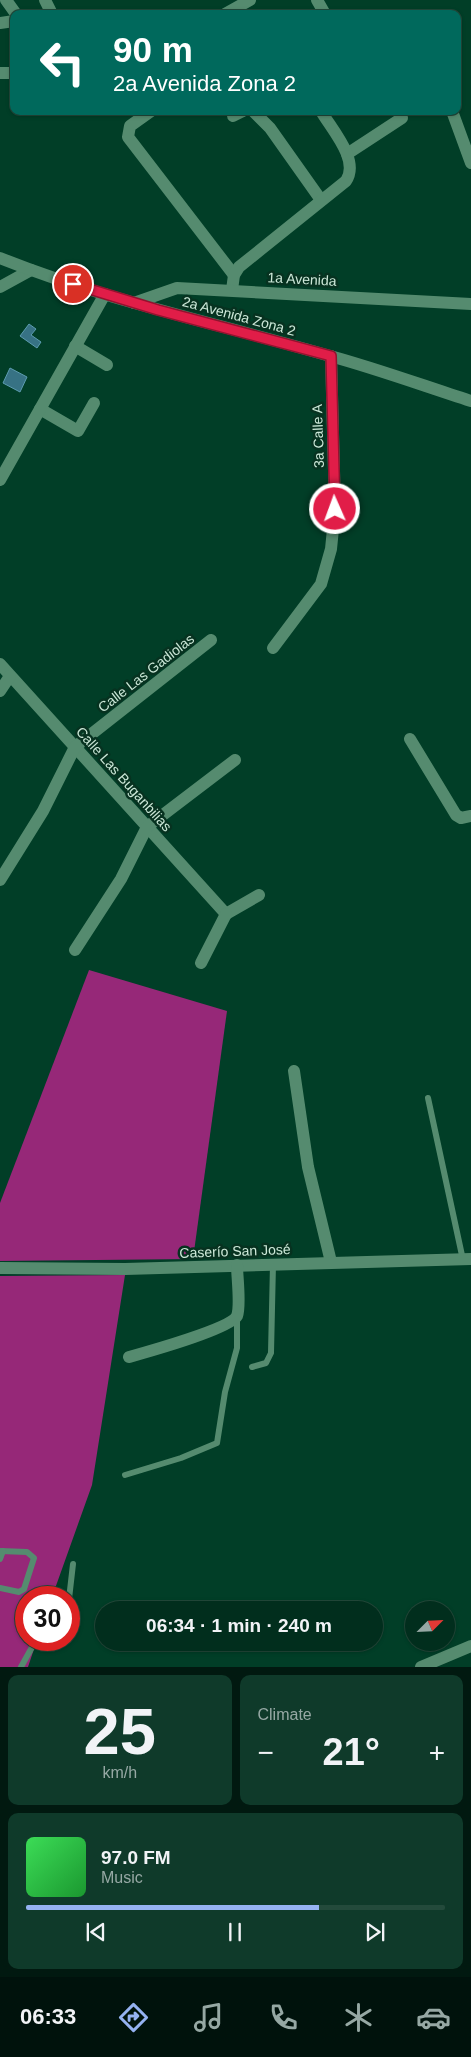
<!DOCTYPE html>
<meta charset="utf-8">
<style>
:root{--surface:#012e1d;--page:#0f3a2a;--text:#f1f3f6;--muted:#96a8a4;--line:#234a3b;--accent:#95b2f1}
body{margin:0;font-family:Arial,sans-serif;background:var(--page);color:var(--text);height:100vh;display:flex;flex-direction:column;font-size:19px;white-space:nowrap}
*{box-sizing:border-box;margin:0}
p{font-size:16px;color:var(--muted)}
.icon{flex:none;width:28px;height:28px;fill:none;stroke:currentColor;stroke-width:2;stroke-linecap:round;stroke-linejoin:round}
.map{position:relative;height:1667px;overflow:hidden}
.drawer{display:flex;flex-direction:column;gap:8px;padding:8px;background:#011910;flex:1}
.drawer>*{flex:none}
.guide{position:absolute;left:10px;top:10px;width:451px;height:105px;border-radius:10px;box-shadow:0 1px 4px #0004,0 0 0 1px var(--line);background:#00695c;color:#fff;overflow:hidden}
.needle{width:32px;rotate:66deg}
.buttons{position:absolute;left:405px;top:1601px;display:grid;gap:10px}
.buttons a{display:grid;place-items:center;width:50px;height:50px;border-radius:50%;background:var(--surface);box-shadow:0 1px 4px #0004,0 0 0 1px var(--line);font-size:25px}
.speed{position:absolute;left:15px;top:1586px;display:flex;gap:10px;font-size:25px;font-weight:700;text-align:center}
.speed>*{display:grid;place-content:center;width:65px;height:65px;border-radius:50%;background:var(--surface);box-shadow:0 1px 4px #0004,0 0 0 1px var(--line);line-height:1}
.speed .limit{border:8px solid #d22;background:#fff;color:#111}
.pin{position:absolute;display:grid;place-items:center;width:42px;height:42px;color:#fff;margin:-21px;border:2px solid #fff;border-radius:50%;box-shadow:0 1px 5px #0007}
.me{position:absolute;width:55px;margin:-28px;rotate:358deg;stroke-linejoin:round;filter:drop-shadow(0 0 4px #0008)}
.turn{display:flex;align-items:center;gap:18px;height:105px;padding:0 20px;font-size:22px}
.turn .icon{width:65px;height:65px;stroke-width:2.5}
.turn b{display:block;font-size:35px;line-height:42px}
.big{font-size:38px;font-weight:800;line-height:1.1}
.drawer .tile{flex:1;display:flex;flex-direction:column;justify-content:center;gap:8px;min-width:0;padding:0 18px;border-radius:10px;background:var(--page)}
.drawer .dial{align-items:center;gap:0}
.dial b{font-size:65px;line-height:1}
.song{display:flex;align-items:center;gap:15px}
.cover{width:60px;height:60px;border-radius:8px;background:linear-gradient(135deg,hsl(130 70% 55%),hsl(130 70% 35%))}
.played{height:5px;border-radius:2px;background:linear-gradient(90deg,var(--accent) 70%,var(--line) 70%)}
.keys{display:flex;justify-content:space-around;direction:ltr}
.heat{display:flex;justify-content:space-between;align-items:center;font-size:28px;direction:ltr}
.drawer .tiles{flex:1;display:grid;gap:8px;grid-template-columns:1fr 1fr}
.tile:last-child{grid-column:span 2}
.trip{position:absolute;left:95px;top:1601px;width:288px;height:50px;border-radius:25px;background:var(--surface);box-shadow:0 1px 4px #0004,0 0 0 1px var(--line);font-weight:800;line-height:50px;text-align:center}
.menu{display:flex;height:80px;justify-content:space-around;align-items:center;background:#00120c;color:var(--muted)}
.menu .icon{width:35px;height:35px}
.menu .active{color:var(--accent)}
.menu b{font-size:22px;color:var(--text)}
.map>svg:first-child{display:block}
.forest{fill:#962878}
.building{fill:#377284;stroke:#5d9cb0}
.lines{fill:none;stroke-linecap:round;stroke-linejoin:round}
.service{stroke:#558b6f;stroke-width:6}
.minor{stroke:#558b6f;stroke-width:12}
.tertiary{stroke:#558b6f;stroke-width:12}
.route-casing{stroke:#92132f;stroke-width:12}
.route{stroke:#e11d48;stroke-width:9}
.labels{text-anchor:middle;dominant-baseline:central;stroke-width:5;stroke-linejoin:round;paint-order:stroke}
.street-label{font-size:14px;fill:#cce8d8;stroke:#073220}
</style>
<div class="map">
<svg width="471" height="1667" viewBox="0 0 471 1667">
<rect width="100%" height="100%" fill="#013e27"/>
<g class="forest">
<polygon points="89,970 227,1011 193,1259 0,1261 0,1203"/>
<polygon points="125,1275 92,1485 52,1597 26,1598 26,1640 37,1640 28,1667 0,1667 0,1276"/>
</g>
<g class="building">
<polygon points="29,324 36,329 31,335 41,342 37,348 20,336"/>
<polygon points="10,368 27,377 20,392 3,383"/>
</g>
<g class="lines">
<g class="service">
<polyline points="428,1098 463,1260"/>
<polyline points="252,1367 266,1363 271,1353 273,1264"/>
<polyline points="125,1475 181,1458 217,1443 225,1392 237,1348 237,1317"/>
<polyline points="0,1551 27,1552 34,1558 24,1589 19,1592 0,1588"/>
<polyline points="0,1559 3,1551"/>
<polyline points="69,1599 73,1564"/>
<polyline points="21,1667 36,1640"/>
</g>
<g class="minor">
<polyline points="6,0 16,14"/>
<polyline points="45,0 52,14"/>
<polyline points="317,0 325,14"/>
<polyline points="225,14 250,0"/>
<polyline points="0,23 14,21"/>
<polyline points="0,73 14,73"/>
<polyline points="151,111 130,126 128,137 234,275"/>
<polyline points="253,111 270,128 321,200"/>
<polyline points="452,111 471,163"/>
<polyline points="233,116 243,111"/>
<polyline points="347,154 402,118"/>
<polyline points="0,287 31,270"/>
<path d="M232 290 234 275 239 267 346 181C360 160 332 130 321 111"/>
<polyline points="134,303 177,288 471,304"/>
<polyline points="75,346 107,365"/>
<polyline points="40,409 78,431 94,403"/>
<polyline points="0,480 105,294"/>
<polyline points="273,648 321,584 331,549 335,509 331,356"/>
<polyline points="0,664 226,914"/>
<polyline points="0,691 10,676"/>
<polyline points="410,739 456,815 461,818 471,816"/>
<polyline points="0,880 43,811 75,747 211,640"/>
<polyline points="226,914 259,895"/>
<polyline points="75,950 121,879 147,827 235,760"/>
<polyline points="201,963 226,914"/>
<polyline points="294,1071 308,1167 331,1262"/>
<polyline points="0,1268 125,1269 471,1259"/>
<path d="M129 1357C147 1352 230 1329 237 1316 241 1306 237 1277 237 1265"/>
<polyline points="421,1667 471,1646"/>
</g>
<path class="tertiary" d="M0 258C107 301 220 324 330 356 378 369 424 386 471 401"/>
</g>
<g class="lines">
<defs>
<polyline id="route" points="73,284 158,310 331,356 335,509"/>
</defs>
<use href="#route" class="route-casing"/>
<use href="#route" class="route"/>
</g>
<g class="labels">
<g class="street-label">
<text transform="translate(302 279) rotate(3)">1a Avenida</text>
<text transform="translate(239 316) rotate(15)">2a Avenida Zona 2</text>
<text transform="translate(318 436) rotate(-92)">3a Calle A</text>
<text transform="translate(146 673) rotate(-38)">Calle Las Gadiolas</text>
<text transform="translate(124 779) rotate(48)">Calle Las Buganbilias</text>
<text transform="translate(235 1251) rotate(-2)">Caserío San José</text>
</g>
</g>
</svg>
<div class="buttons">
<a><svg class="needle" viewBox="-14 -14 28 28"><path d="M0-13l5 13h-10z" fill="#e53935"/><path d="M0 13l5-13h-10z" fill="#96a8a4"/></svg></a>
</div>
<div class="speed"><div class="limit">30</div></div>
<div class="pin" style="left:73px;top:284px;background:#d93025"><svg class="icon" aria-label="arrive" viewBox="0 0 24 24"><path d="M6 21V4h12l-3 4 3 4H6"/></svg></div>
<svg class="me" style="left:335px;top:509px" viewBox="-20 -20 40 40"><circle r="17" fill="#e11d48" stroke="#fff" stroke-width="3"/><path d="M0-11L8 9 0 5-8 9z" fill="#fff"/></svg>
<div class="trip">06:34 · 1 min · 240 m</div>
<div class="guide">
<div class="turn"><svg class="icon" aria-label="left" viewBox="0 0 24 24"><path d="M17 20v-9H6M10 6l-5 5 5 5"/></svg><div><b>90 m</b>2a Avenida Zona 2</div></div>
</div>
</div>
<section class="drawer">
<div class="tiles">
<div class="tile dial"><b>25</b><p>km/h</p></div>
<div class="tile"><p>Climate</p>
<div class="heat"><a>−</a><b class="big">21°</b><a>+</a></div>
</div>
<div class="tile">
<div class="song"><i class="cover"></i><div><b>97.0 FM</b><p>Music</p></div></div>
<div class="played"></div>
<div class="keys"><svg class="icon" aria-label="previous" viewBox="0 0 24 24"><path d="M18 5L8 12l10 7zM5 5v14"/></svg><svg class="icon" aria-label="pause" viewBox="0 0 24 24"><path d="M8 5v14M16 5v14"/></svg><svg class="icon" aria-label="next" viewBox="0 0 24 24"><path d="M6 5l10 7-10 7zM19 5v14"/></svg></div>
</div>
</div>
</section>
<nav class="menu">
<b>06:33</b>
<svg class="icon active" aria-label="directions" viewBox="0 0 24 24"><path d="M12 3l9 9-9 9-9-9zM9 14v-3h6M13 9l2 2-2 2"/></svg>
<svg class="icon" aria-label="music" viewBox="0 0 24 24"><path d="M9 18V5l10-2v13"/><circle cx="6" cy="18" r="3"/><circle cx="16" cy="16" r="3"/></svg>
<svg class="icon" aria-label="phone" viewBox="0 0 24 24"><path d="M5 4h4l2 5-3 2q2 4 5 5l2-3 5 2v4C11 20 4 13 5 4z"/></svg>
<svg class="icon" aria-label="climate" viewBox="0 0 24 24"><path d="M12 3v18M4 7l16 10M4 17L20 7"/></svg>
<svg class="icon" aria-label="car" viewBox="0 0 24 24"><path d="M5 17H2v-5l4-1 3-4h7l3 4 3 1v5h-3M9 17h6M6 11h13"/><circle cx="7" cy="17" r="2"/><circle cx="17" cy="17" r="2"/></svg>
</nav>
